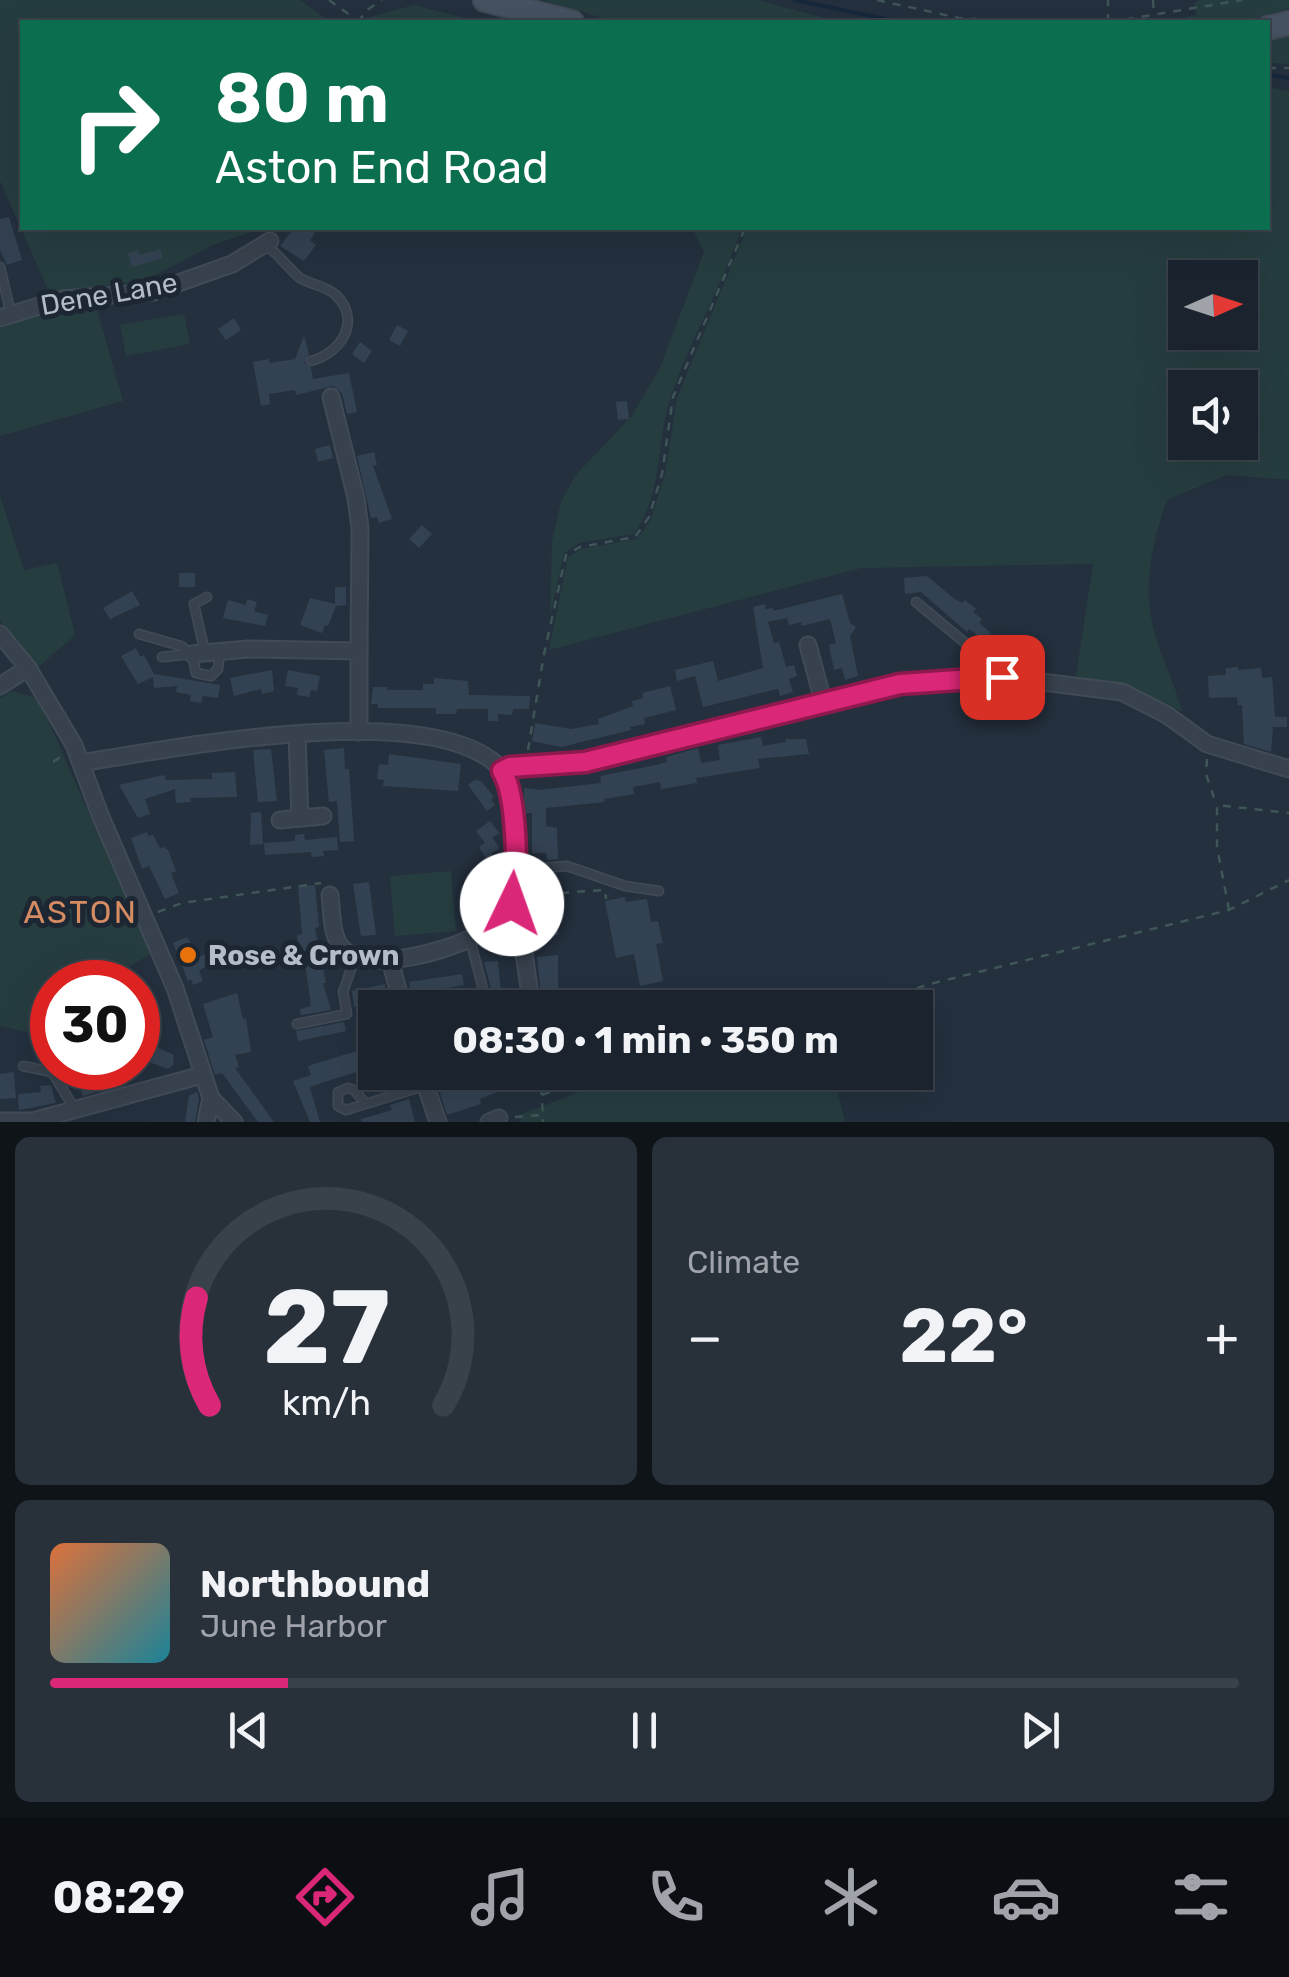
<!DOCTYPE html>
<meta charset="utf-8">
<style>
:root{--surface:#1b242e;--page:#28303a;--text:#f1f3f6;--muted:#a0a4aa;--line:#39414a;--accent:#db2777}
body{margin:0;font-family:Rubik,sans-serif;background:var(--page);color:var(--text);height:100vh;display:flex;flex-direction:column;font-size:38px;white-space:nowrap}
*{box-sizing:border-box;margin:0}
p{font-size:32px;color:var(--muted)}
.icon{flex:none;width:55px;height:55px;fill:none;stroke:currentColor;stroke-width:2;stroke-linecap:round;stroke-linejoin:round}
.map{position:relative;height:1122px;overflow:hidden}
.side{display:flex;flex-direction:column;gap:15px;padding:15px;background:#0f1419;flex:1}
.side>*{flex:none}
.hud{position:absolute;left:20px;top:20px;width:1250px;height:210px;border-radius:0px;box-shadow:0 10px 40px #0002,0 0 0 2px var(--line);background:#0b6e4f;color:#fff;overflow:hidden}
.needle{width:65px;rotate:87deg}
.controls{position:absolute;left:1168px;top:260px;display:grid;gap:20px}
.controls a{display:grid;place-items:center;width:90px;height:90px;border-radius:0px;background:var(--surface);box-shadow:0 10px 40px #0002,0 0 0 2px var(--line);font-size:50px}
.speed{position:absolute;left:30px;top:960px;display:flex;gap:20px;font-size:50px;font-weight:700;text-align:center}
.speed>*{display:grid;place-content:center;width:130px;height:130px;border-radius:50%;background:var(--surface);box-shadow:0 10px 40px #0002,0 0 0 2px var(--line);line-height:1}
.speed .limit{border:15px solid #d22;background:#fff;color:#111}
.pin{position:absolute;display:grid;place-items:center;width:85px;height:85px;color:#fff;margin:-42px;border-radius:20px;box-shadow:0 5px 15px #0006}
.me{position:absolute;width:110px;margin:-55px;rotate:3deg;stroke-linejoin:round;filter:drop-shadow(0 0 8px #0008)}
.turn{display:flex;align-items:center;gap:35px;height:210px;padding:0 30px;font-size:45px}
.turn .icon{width:130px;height:130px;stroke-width:2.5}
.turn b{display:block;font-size:70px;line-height:85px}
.big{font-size:75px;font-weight:700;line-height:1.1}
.side .widget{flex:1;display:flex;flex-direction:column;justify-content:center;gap:15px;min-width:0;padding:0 35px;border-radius:15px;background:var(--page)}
.side .dial{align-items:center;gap:0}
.dial svg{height:260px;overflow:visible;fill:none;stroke:var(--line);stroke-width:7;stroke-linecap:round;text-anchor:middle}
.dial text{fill:var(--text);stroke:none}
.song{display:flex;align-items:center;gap:30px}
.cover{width:120px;height:120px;border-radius:15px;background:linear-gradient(135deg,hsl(20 70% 55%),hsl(190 70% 35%))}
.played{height:10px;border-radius:5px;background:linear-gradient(90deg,var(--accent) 20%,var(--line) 20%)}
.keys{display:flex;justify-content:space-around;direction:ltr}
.heat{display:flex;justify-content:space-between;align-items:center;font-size:55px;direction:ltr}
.side .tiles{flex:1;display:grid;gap:15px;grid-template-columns:1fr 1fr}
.widget:last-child{grid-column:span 2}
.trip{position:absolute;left:358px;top:990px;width:575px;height:100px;border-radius:0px;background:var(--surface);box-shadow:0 10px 40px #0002,0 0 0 2px var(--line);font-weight:700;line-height:100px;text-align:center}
.tabs{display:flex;height:160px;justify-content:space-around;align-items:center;background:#0b0e12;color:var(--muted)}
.tabs .icon{width:70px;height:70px}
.tabs .on{color:var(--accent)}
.tabs b{font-size:45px;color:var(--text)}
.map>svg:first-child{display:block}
.green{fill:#263d3f;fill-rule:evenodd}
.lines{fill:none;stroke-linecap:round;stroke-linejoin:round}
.stream{stroke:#17283c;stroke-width:4}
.building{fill:#334252}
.lane-casing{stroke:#414b57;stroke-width:11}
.street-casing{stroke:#414b57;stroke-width:19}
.secondary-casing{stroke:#414b57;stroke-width:26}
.path{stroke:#3f5657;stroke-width:2.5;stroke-dasharray:8 8;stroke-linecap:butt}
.lane{stroke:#38424e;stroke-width:8}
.street{stroke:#38424e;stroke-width:15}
.secondary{stroke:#465261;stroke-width:22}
.route-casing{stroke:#8e194d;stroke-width:25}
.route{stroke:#db2777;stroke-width:18}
.food-dot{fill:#e8710a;stroke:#1d2733;stroke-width:4}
.labels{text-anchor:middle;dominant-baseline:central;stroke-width:10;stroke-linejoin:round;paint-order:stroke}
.street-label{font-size:28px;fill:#b3bdc9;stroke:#1d2733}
.poi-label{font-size:28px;font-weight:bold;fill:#b3bdc9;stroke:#1d2733;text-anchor:start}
.quarter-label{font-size:32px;letter-spacing:2.5px;fill:#d58c62;stroke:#1d2733}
</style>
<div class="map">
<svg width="1289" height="1122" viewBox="0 0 1289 1122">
<rect width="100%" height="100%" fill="#24303e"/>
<g class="green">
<polygon points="0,0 300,0 331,22 22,22 22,228 263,228 213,245 144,281 49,292 0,181"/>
<polygon points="543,0 757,0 840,22 615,22"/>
<polygon points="1200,0 1289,0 1289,9 1240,22 1156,22 1197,15 1194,3"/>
<polygon points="414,5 480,22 353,22"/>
<polygon points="1289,30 1289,64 1268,63 1268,34"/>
<path d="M1268 87 1289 91V480L1227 475 1167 500C1150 547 1141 596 1158 645 1166 667 1176 688 1182 711L1123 686 1076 676 1093 564 861 568 549 650 568 557 581 549 637 539 651 519 665 474 677 398 747 228H1268ZM1185 278H1240V332H1185ZM1185 388H1240V442H1185Z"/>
<path d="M692 228H742C722 284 692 337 672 393 655 440 665 491 634 534L579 543 564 553 550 617 552 541 561 502 575 476 631 417 659 370 704 252Z"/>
<polygon points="96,306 123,401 0,436 0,328 24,318"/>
<polygon points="184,314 190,344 126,356 120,325"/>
<polygon points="0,496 24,570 57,563 75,635 35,670 0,620"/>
<polygon points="13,691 36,698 50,725 151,954 103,982 52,982 52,1015 26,1032 0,1026 0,698"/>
<polygon points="451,871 456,931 395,936 390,876"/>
<polygon points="833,1072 845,1122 521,1122 519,1115 628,1073"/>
</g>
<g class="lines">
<g class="stream">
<polyline points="795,0 899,22"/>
<polyline points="1268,75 1289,78"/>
</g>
</g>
<g class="building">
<polygon points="9,217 22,260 7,265 0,250 0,219"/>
<polygon points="294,228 307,228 315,233 310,240 316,245 304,261 280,246"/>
<polygon points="160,249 163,258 132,267 128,253 138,250 139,255"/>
<polygon points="234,318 241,330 226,340 218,329"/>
<polygon points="397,325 408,331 400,346 389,340"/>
<polygon points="304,336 309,354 304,363 311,368 313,379 349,373 357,412 347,414 342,393 333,386 296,395 295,390 269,394 270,404 261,406 253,362 269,359 270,363 295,359"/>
<polygon points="360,342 372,351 364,363 352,354"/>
<polygon points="627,401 629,419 618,420 616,402"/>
<polygon points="330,445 333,458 318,462 315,449"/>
<polygon points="374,452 377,465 373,466 392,519 379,523 377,517 371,518 357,456"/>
<polygon points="422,525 432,534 419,548 409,539"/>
<rect x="179" y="573" width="16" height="14"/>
<polygon points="927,576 952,597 962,603 965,600 976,609 973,612 982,619 979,623 991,633 984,641 969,629 967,632 921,592 905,594 904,578"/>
<polygon points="335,587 346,587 346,605 336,606 328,626 325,625 322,633 300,625 310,598 335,604"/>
<polygon points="132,591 140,605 110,619 103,608"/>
<polygon points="842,594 850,623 856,627 850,636 858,676 845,680 842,668 834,670 829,645 836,643 830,619 802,626 801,622 789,625 787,618 768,622 774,643 779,642 786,667 794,665 797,676 789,679 793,692 780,696 778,689 703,707 695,676 677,681 675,670 713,661 718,681 763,668 753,607 765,604 766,609 773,608 774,611"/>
<polygon points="247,599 257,602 254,611 268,615 265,626 223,618 228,600 246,605"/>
<polygon points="136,648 140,657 144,655 154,674 220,685 218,698 203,696 201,703 190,701 191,695 176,692 177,686 154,688 153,677 138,684 121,656"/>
<polygon points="1238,667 1238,670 1261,668 1262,678 1272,677 1275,717 1287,717 1287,727 1273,727 1271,752 1244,744 1242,705 1238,705 1237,697 1209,698 1208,676 1226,675 1226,668"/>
<polygon points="272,670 274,691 262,694 261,689 234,696 230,678"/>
<polygon points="288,670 320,676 317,691 311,690 309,697 297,695 298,688 285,686"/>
<polygon points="434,678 468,681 469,695 530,696 529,709 513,709 512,715 498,714 498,721 488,721 488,709 457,709 456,714 436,714 436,708 378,708 378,704 371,704 373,687 387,687 387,690 423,690 423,684 434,684"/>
<polygon points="670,686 676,710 644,718 645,724 630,727 631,730 561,747 532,741 535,723 571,729 599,724 598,719 633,706 632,701 643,698 642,693"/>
<polygon points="761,737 763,746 786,742 785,739 806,739 809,754 758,759 760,768 696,778 697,783 661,789 660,782 633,787 634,794 604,799 605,802 546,808 546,826 557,828 558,859 547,860 546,853 532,853 532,813 524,813 524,788 540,790 601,783 600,776 656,765 667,762 666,757 698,748 701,763 720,760 718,745"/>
<polygon points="344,748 345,769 349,769 354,841 340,842 337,801 329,802 324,750"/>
<polygon points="271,749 277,801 258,802 253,750"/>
<polygon points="389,754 461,764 458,791 383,786 384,780 377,779 379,764 388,765"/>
<polygon points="235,772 237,797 190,798 191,802 176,803 175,789 145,799 150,814 138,818 119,785 164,775 166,780 212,779 212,773"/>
<polygon points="475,780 481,781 494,797 491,800 495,805 487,811 468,785"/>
<polygon points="261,812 263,844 250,845 251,813"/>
<polygon points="490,821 499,833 492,838 500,848 491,854 500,863 486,873 479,863 486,858 479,847 485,843 476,831"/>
<polygon points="147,832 148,836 153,835 160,848 164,847 168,850 176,871 171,873 179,893 165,899 149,866 142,869 131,838"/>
<polygon points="304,834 305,840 337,837 338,850 323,851 324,856 312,857 311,852 265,855 264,843 295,841 295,835"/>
<polygon points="493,868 501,878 495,883 502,892 492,907 481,893 488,888 481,878"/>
<polygon points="369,882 376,935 361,936 353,884"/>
<polygon points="315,885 319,927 315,928 326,983 323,983 331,1010 301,1015 300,1009 311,1006 303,947 299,948 297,935 302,934 298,886"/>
<polygon points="625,897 626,902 647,899 651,922 658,921 663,943 656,944 663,981 640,986 634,954 616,958 605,901"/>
<polygon points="552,908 559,935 543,937 541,910"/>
<polygon points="187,937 199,957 225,944 234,962 223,967 219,960 199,970 203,981 193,985 191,979 188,981 173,943"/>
<polygon points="558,955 558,1008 549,1008 547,994 541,995 537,957"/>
<polygon points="498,961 501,992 517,991 518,1001 494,1000 484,962"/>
<polygon points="462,974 464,985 411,994 409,982"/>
<polygon points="385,984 387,1000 354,1007 352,991"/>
<polygon points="237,993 243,1019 246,1018 251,1052 235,1055 239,1067 235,1068 274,1122 258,1122 222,1073 215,1075 204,1040 213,1037 203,1004"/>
<polygon points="344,1022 346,1031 298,1041 296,1031"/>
<polygon points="375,1028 375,1070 372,1067 312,1086 310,1088 320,1122 310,1122 293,1081 311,1075 308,1066 366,1048 361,1032"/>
<polygon points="150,1044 174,1055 173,1065 168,1069 141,1059 143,1046"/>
<polygon points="14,1072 16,1098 0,1099 0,1074"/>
<polygon points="374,1072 397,1072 400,1081 379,1088"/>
<polygon points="487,1072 502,1072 505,1084 496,1086 498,1092 480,1099 481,1104 447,1115 440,1093 489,1078"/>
<polygon points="87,1074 94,1093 83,1096 76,1078"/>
<polygon points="51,1085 56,1103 19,1110 18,1094 41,1092 40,1086"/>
<polygon points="197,1092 199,1099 195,1122 185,1122 189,1096"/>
<polygon points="409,1099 415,1122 362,1122 361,1119 392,1110 390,1105"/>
</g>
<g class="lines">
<defs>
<g id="lane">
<path d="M266 245C278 254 292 272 300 278 312 285 326 286 336 295 362 321 341 353 311 361"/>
<polyline points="0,267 11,314"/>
<polyline points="916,602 970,647 975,678"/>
<polyline points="139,634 181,646 192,654"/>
<polyline points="205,653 194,604 207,597"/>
<polyline points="192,654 196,673 211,676 218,669 220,652"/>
<polyline points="162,657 192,654"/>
<polyline points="515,870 567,866 625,886 659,891"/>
<polyline points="470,939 487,1005 492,1008"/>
<polyline points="297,1024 347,1014 343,992 355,958"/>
<polyline points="23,1066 52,1072 76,1111"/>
<polyline points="446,1072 452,1079 463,1079 469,1072"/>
<polyline points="365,1103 354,1090 348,1088 338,1092 338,1106 346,1110 424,1086"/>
</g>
<g id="street">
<polyline points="0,318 62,299 153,292 232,264 270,241"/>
<polyline points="331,397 356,498 360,528 359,651"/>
<polyline points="0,634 28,668 74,745 101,817 175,988 211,1098 206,1122"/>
<polyline points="808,645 823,701"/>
<polyline points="192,654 248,649 359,651 359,732"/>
<polyline points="0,686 28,668"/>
<polyline points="297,734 300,818"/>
<path d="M81 763C175 748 420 700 495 763 518 783 519 875 511 904L518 913 532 1008"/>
<polyline points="502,771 513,766 585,761 858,692 900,685 1002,677 1122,692 1167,715 1207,744 1289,769"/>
<polyline points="280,820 323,816"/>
<path d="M330 895C332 911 331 936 342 948 364 974 442 952 469 939 486 931 499 918 511 904"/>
<polyline points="390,960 403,1008"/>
<polyline points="421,1072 438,1122"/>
<polyline points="211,1098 234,1122"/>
<polyline points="0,1121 33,1121 202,1075"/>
<polyline points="489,1122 499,1118"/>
</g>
<g id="secondary">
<polyline points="485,0 572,22"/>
<polyline points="1268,28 1289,23"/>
</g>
</defs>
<use href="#lane" class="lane-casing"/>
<use href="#street" class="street-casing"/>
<use href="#secondary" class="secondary-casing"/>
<g class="path">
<polyline points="329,0 358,21 365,22"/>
<polyline points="877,0 959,18 1021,22"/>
<polyline points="1153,0 1154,16"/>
<polyline points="358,22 367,10 382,0"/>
<polyline points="1108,22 1108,0"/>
<polyline points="1110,22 1242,0"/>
<polyline points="1268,68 1289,68"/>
<polyline points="528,750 544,654 566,555 580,547 635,537 649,517 662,474 673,397 745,228"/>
<polyline points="1207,759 1206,774 1216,804"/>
<polyline points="53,762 62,756"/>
<polyline points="555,879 560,893 605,890 606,899"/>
<polyline points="1229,910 1217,847 1217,805 1289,813"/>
<polyline points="158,912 182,903 321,883"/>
<polyline points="856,1008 930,984 1229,910 1289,880"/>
<polyline points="536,1072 542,1095 543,1122"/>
<polyline points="542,1095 603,1072"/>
<polyline points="515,1117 542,1115"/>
</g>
<use href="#lane" class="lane"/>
<use href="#street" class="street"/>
<use href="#secondary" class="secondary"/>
</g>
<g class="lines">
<defs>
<path id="route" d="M512 904C519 876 517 795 502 771L510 767 585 762 900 684 1002 677"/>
</defs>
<use href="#route" class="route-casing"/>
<use href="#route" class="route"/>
</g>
<circle class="food-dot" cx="188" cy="955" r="10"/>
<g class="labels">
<g class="street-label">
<text transform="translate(109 294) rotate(-10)">Dene Lane</text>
</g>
<g class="poi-label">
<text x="208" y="955">Rose &amp; Crown</text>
</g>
<g class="quarter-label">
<text x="81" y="912">ASTON</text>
</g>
</g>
</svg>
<div class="controls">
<a><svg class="needle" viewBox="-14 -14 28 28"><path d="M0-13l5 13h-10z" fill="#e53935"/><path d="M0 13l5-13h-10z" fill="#a0a4aa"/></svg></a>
<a><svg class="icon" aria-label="sound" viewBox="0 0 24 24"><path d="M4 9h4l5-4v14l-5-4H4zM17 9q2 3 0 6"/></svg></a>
</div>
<div class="speed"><div class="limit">30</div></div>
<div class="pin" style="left:1002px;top:677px;background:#d93025"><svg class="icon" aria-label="arrive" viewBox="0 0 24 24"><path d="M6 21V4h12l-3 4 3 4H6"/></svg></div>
<svg class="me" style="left:512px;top:904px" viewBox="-20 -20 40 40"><circle r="19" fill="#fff"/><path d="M0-13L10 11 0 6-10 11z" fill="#db2777"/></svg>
<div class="trip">08:30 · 1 min · 350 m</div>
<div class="hud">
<div class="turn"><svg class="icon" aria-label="right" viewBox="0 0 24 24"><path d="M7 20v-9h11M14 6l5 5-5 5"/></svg><div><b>80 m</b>Aston End Road</div></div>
</div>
</div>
<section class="side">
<div class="tiles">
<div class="widget dial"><svg viewBox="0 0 100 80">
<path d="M14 69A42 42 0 1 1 86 69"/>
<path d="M14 69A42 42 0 0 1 10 36" stroke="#db2777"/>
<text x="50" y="56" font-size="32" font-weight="700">27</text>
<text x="50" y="72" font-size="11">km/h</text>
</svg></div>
<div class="widget"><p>Climate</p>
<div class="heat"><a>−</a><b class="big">22°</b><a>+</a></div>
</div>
<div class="widget">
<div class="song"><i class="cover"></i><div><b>Northbound</b><p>June Harbor</p></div></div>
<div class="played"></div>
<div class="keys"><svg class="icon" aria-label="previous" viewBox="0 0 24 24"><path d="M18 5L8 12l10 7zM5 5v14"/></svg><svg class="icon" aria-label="pause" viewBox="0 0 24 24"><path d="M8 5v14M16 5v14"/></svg><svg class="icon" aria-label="next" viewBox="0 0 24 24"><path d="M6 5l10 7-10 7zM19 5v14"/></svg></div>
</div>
</div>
</section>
<nav class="tabs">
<b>08:29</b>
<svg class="icon on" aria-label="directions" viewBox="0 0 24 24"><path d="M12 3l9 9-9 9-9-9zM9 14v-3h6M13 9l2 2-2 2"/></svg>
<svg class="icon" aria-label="music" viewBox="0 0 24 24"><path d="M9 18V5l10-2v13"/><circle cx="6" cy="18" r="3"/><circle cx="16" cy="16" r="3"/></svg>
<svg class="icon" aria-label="phone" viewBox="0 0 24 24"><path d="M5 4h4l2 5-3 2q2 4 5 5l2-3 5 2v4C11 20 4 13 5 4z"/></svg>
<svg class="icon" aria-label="climate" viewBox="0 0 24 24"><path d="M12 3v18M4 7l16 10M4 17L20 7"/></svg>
<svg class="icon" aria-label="car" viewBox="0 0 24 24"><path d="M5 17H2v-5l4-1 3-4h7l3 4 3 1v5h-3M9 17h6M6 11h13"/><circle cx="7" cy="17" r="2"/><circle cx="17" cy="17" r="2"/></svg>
<svg class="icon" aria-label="filters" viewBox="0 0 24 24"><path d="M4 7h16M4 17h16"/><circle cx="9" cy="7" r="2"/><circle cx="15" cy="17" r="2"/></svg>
</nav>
